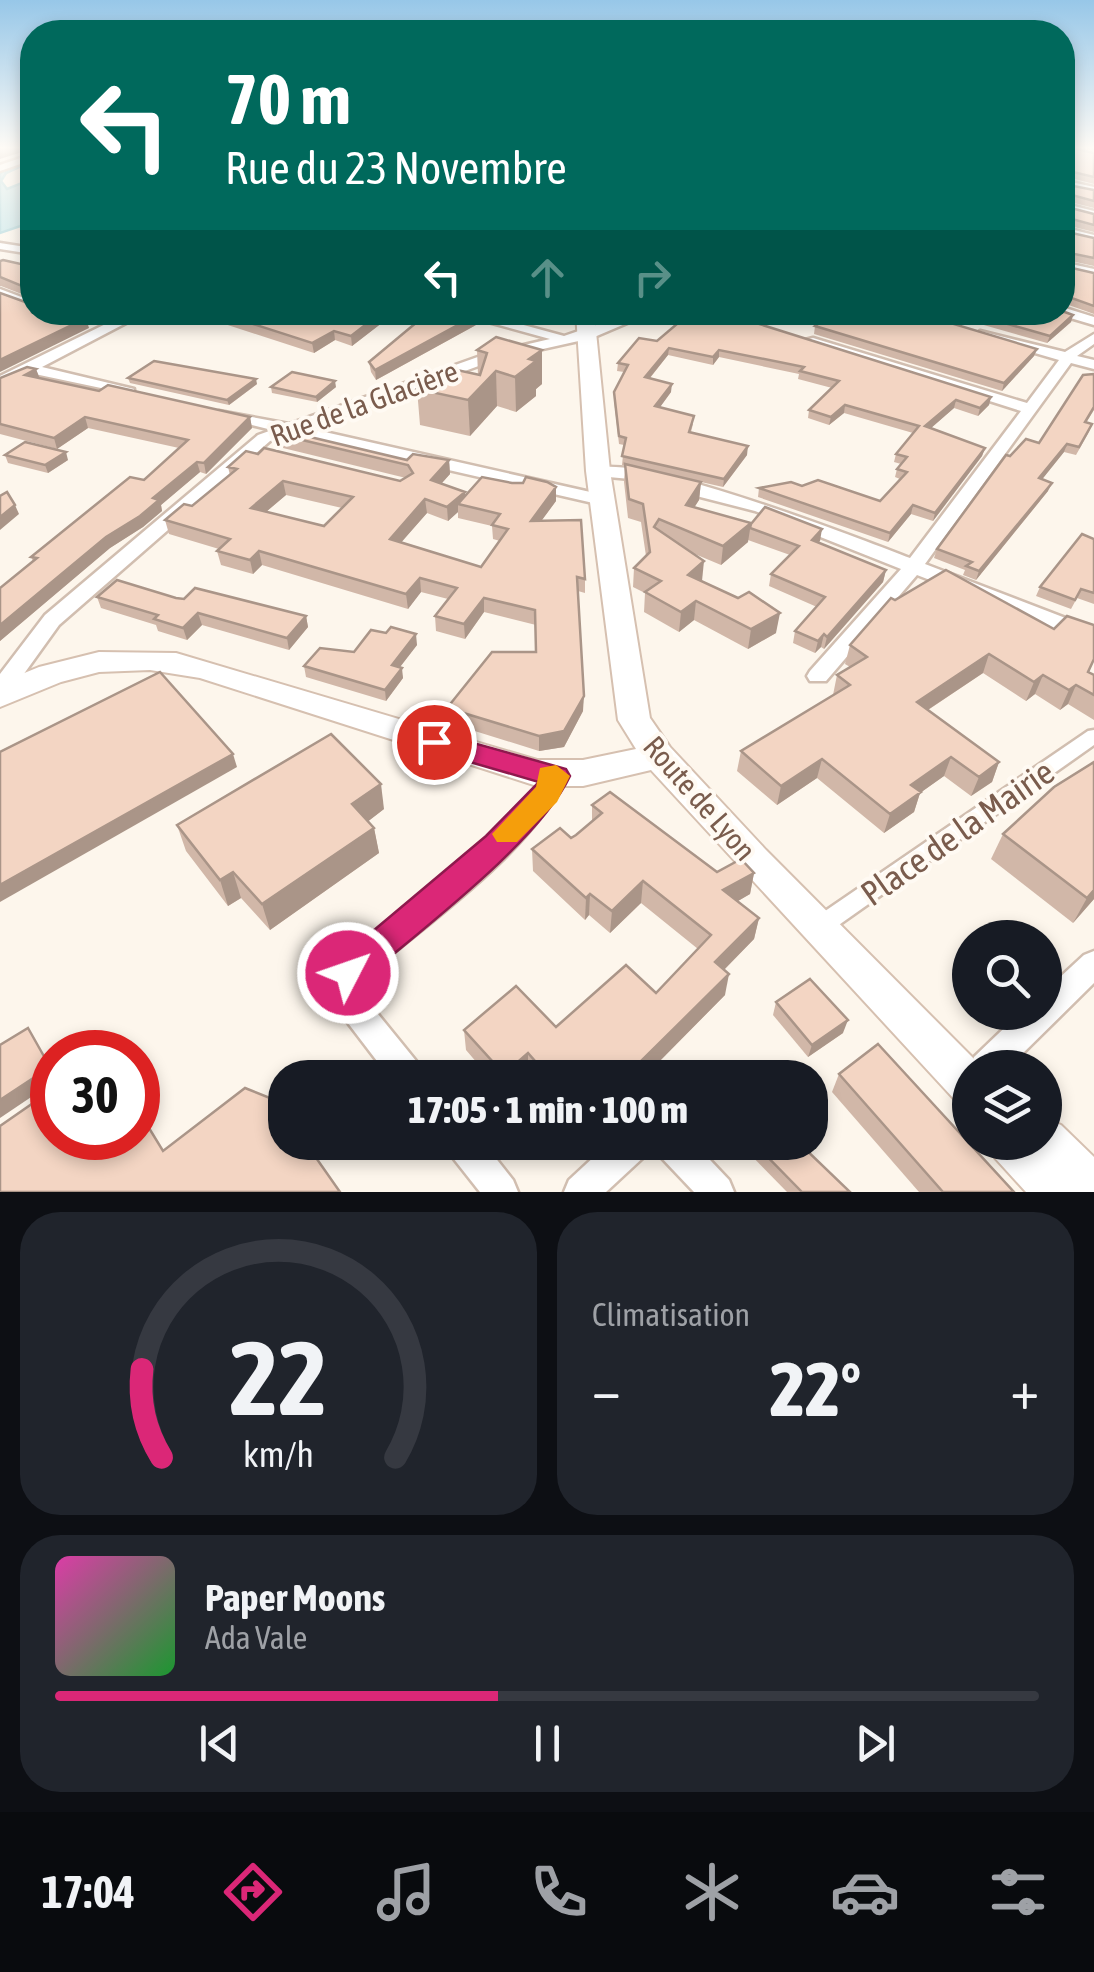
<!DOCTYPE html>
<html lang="fr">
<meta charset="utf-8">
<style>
:root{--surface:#171b24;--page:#20242c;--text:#f1f3f6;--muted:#9ea1a6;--line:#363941;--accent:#db2777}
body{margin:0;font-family:"Asap Condensed",sans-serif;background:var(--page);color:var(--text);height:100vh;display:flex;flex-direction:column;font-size:38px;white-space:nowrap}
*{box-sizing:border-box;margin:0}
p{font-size:32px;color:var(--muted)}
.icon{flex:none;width:55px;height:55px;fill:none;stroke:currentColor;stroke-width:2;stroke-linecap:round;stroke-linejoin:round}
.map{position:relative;height:1192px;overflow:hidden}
.panel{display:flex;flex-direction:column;gap:20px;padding:20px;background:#0d0f14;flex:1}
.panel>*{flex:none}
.top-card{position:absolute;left:20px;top:20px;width:1055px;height:305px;border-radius:40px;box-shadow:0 5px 15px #0003;background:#00695c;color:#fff;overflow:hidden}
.tools{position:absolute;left:952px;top:920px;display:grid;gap:20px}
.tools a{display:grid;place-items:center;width:110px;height:110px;border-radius:50%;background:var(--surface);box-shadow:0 5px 15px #0003;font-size:50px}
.speed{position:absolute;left:30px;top:1030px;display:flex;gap:20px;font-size:50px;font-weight:700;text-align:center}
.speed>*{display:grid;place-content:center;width:130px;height:130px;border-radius:50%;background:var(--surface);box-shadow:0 5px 15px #0003;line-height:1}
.speed .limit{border:15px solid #d22;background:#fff;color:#111}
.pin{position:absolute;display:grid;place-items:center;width:85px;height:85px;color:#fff;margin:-42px;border:5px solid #fff;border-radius:50%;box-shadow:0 2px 10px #0007}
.me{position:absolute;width:110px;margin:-55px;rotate:49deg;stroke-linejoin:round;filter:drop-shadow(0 0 8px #0008)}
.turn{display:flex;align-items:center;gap:35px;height:210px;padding:0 40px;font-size:45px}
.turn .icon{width:130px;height:130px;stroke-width:2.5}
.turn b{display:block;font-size:70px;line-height:85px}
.lanes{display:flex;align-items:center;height:95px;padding:0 40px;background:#0003;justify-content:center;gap:50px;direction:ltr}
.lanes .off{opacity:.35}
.big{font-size:75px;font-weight:800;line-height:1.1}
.panel .widget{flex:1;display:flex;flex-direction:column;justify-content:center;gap:15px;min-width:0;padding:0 35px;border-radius:40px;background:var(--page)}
.panel .dial{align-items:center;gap:0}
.dial svg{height:260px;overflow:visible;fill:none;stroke:var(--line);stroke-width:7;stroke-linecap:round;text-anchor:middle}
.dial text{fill:var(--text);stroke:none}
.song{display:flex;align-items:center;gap:30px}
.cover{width:120px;height:120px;border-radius:15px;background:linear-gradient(135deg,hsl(320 70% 55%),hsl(130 70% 35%))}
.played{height:10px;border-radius:5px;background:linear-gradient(90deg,var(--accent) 45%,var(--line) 45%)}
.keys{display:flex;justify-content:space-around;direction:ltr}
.heat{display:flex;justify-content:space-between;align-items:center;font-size:55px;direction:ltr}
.panel .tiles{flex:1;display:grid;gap:20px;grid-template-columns:1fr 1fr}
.widget:last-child{grid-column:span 2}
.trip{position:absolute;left:268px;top:1060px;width:560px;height:100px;border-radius:40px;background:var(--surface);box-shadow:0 5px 15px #0003;font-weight:800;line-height:100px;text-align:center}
.tab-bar{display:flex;height:160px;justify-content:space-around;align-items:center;background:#090b0e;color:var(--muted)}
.tab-bar .icon{width:70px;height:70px}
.tab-bar .selected{color:var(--accent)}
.tab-bar b{font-size:45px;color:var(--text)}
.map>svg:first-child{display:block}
.water{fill:#bfe3e8;stroke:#a5d3da;stroke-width:2.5}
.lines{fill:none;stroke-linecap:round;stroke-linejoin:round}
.pedestrian-casing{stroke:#d1beb0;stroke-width:5}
.minor-casing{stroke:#d1beb0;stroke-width:5}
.secondary-casing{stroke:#d6c0b0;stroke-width:4}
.pedestrian{fill:#fff;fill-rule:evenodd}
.minor{fill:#fff;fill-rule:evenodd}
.secondary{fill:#fff;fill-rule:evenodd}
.wall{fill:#d1b7a8;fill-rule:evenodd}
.shaded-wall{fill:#aa9588}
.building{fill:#f3d5c3;stroke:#aa9588;stroke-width:2.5;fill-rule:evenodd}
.route{fill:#db2777;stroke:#8e194d;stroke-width:2.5}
.slow{fill:#f59e0b}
.labels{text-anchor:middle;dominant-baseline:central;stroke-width:8;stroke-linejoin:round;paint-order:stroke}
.street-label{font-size:30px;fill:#7a5c4d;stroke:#fffaf3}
.near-street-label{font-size:35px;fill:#7a5c4d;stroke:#fffaf3}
</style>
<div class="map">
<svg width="1094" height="1192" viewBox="0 0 1094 1192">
<rect width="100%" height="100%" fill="#fdf6ec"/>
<polygon class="water" points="32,161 6,173 1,181 7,189 32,179 32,222 0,233 0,173"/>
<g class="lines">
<defs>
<polygon id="pedestrian" points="1094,730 1094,745 826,934 819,936 812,934 809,927 812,920 1088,731"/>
<g id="minor">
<polygon points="1070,148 1094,151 1094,157 1072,150"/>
<polygon points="32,154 32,160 0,171 0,165"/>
<polygon points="1062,180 1094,187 1094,193 1062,186"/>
<polygon points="1062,203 1094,211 1094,217 1062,209"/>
<polygon points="1062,227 1094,235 1094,241 1062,234"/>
<polygon points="0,243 32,248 32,254 0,249"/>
<polygon points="1062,262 1094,269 1094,277 1062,269"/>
<polygon points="0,289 32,301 32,309 0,297"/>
<polygon points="1062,307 1094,317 1094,325 1057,314 1062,312"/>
<polygon points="130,312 147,312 42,367 134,389 134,395 30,373 0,386 0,376"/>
<polygon points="452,312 476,312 564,336 634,312 653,312 592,338 498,359 307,428 608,496 611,500 608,504 602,505 291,434 270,441 59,625 8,696 0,698 0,674 45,615 258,435 272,430 219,417 219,411 289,424 489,353 550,339"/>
<path d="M980 331 1065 352 1094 334V344L1077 356 1094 360V369L1071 363 925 564 1094 629V644L917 575 826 681H810L807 676 810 671 901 569 755 511 630 479 598 476 590 471C623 446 863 540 910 558L1021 411 801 341 813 338 1027 403 1059 360 980 337Z"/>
<path d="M556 767 565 769 568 776C522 860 433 918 362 979L360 992 421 1067 426 1078H390L335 1006 330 996 338 964 483 844 532 792 547 769Z"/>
<polygon points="1094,951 1094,983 1008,1068 970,1070 974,1057 1021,1012 1045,1012 1045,991 1084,955"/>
<polygon points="446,1142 483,1142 513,1180 518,1192 480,1192 450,1154"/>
<polygon points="610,1142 651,1142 647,1154 606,1192 564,1192 569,1180"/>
<polygon points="654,1142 693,1142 729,1180 734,1192 694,1192 658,1154"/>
</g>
<g id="secondary">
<polygon points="576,312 594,312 610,471 650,718 670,747 766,850 983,1068 970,1068 970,1107 955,1100 651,770 583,786 537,786 200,678 150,670 99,672 61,682 0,707 0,683 39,667 99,652 176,653 537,760 583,760 636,749 618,720 586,471"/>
<polygon points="1045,1118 1061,1125 1094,1157 1094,1192 1026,1192 995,1158 988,1142 1045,1142"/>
</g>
</defs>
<use href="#pedestrian" class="pedestrian-casing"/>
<use href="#minor" class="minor-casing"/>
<use href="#secondary" class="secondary-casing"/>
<use href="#pedestrian" class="pedestrian"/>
<use href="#minor" class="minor"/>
<use href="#secondary" class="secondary"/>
</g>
<g class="wall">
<polygon points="1062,148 1094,153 1094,184 1063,176"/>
<polygon points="1063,184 1094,190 1094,208 1062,200"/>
<polygon points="1062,204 1063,206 1094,214 1094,232 1062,224"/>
<polygon points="1062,228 1063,231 1094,238 1094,266 1062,259"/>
<polygon points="0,261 25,265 32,261 32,298 1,286 0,286"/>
<polygon points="1063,266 1094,273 1094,314 1063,303"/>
<polygon points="89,312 123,312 110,318"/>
<polygon points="188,312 396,312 352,346 335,340 314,353"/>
<polygon points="744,312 781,312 769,320"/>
<polygon points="938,312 1062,312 1073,315 1071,322 1047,343"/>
<polygon points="753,324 991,397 989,405 978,416 954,408 931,428 985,448 982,456 933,521 911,514 888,542 758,497 759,488 802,486 880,501 900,479 895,477 897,469 901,464 894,462 896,454 913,433 844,413 829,425 808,418 809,410 832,388 798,379 799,374 719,357 713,365 668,355 650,378 671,392 660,407 693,424 691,432 747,455 723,487 701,482 699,500 694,507 751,524 822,529 818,543 886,570 883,582 824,649 821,647 815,653 793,643 795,631 817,607 769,586 771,574 790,555 748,540 748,542 721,565 690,552 701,581 776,633 748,649 694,620 679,632 644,612 645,593 633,587 634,568 646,556 641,522 628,518 624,482 625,466 622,465 624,445 619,444 614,400 614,392 624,372 617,371 618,363 657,341"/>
<polygon points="476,325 376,380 371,372 369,362"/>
<polygon points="815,326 1037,349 1034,356 1002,391 814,334"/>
<polygon points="477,350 542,350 542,384 536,389 536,396 516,412 497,406 470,436 420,425 417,389 478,375"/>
<polygon points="36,369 39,378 99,391 250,417 252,428 206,474 200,472 161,505 162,511 143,527 110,548 0,641 0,588 33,561 31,557 144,480 179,448 88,428 57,449 0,434 0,378"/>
<polygon points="1094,374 1094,410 1086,423 1092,424 1089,432 1076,455 1064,452 1042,479 1048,491 976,580 963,575 965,570 934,558 937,549 1010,456 1039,443"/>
<polygon points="128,378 257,384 229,405 130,383"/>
<polygon points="271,387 336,387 317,402 272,393"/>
<path d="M281 435 407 460H449L450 474 441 484 465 492V496L512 483 556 487V501L541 521 585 579V593L578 591 583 711 564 747 539 751 449 723 447 708 536 652V625L484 612 465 639 436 631 435 616 448 599 421 592 408 609 262 565 253 574 221 565 217 551 219 549 169 534 165 520 192 506 230 475 228 467 400 481 406 478 283 448ZM286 495 342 508 324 526 266 512ZM458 512V518L492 526 493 539 500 541 481 567 401 542 427 513 448 521Z"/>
<polygon points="5,455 68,460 48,473 8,463"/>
<polygon points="1094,539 1094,604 1077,598 1071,609 1036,596 1040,587"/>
<polygon points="97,597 176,598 306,616 308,627 289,650 202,625 187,640 158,631 156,625 101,608"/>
<polygon points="895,600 1094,675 1094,720 1068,704 1060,710 1035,694 1026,701 983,673 928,710 999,762 992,782 971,796 944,776 920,793 914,812 884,833 817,778 777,805 737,771 741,751 833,695 837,675 850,667 845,664 850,645"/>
<polygon points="417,645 400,667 403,678 386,701 306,677 304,666"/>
<polygon points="592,805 717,872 754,873 750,894 738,901 759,918 754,939 724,970 725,995 643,1078 532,1078 528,1074 523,1078 490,1078 466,1050 464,1030 556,1027 656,993 698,949 641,903 610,933 589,915 585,920 533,871 532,849 576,835 592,822"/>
<polygon points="384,809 368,821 374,828 379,853 270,930 241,898 228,906 186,851 177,825"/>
<polygon points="1003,834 1094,899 1073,923 991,859"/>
<polygon points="776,1002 843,1033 808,1057 773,1015"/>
<polygon points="839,1074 1014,1192 919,1192 832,1092"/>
<polygon points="738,1142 798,1142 850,1192 787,1192"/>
</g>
<g class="shaded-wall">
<polygon points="0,148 21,148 22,152 0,159"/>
<polygon points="108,312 123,312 110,318"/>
<polygon points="382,312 396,312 352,346 351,336"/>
<polygon points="770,312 781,312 769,320"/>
<polygon points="476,315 476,325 376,380 375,370"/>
<polygon points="1073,315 1071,322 1047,343 1050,336"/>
<polygon points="86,318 89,328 0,372 0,360"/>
<polygon points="334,331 335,340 314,353 312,343"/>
<polygon points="669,348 668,355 644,385 645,377"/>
<polygon points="1037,349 1034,356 1002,391 1004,383"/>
<polygon points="542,350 542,384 536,389 536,396 516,412 515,377 529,359"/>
<polygon points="719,350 719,357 713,365 713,357"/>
<polygon points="36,369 40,379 25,375"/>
<polygon points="496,371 497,406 470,436 468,400"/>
<polygon points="256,379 257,384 229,405 227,400"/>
<polygon points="335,381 336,387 317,402 316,397"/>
<polygon points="672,384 671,392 655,414 655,406"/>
<polygon points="991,397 989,405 978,416 980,408"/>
<polygon points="956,400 954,408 923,435 925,426"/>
<polygon points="845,405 844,413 829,425 831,417"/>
<polygon points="85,417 88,428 57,449 54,438"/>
<polygon points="250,417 252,428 206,474 204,463"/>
<polygon points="1067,444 1064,452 1036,487 1039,478"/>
<polygon points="748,446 747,455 723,487 724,479"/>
<polygon points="985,448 982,456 933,521 935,513"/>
<polygon points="66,452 68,460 48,473 45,465"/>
<polygon points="449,460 450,474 432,494 431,480"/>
<polygon points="197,462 200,472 161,505 162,511 143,527 110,548 0,641 0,625"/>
<polygon points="283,481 286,495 254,522 251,508"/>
<polygon points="701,482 699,500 684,524 686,505"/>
<polygon points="1052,483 1048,491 976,580 979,571"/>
<polygon points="556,487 556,501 531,535 531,521"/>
<polygon points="465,492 466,506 458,504 458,512 448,521 447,507"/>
<polygon points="425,499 427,513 392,553 390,539"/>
<polygon points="15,505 19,514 0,530 0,517"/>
<polygon points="913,505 911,514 888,542 890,533"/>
<polygon points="751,523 748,542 721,565 723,546"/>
<polygon points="822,529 820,541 809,552 812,540"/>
<polygon points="259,551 262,565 253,574 250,560"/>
<polygon points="704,561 702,581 686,594 688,575"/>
<polygon points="886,570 883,582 824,649 827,637"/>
<polygon points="420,578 421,592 408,609 406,594"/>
<polygon points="484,598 484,612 465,639 464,624"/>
<polygon points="696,601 694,620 679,632 681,612"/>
<polygon points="198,613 202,625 187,640 183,628"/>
<polygon points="780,613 776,633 748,649 751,629"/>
<polygon points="306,616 308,627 289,650 287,638"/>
<polygon points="416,634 417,645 393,676 392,665"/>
<polygon points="824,634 821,647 815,653 818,641"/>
<polygon points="989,654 983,673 911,721 917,702"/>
<polygon points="402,668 403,678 386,701 385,690"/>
<polygon points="1043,675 1035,694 1026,701 1034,682"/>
<polygon points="1076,685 1068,704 1060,710 1069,690"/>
<polygon points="584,696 583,711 564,747 539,751 539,736"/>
<polygon points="233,754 237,767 0,902 0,885"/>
<polygon points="951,757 944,776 920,793 914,812 884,833 890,814 911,785"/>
<polygon points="822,759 817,778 777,805 781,786"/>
<polygon points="999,762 992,782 971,796 979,777"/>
<polygon points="381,784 384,809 357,830 352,804"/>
<polygon points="374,828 379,853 270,930 262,904"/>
<polygon points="233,872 241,898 228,906 220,880"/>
<polygon points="754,873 750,894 719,912 723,890"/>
<polygon points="643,881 641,903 610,933 612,911"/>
<polygon points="1094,890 1094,899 1073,923 1087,898"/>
<polygon points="590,894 589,915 585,920 586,898"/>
<polygon points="759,918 754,939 711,983 715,962"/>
<polygon points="729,974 725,995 643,1078 624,1078"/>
<polygon points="848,1020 843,1033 808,1057 812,1045"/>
<polygon points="28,1028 52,1071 52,1083 0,1118 0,1100"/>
<polygon points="528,1053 528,1074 523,1078 504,1078 504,1074"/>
</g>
<g class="building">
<polygon points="1062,148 1073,148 1094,153 1094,177 1065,170 1062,172"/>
<polygon points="1062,182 1063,184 1094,190 1094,201 1065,193 1062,195"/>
<polygon points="1062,204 1063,206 1094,214 1094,225 1065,217 1062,219"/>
<polygon points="1062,228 1063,231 1094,238 1094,258 1065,252 1062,254"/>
<polygon points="3,260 25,265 32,261 32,297 32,290 0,277 0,261"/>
<polygon points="1062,263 1063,266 1094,273 1094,306 1066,296 1062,300"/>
<polygon points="0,293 28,303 32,300 32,312 66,312 86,318 0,360"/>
<polygon points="1062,311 1073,315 1050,336 966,312 1062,312"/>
<polygon points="216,312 382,312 351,336 334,331 312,343"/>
<polygon points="429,312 468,312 476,315 375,370 369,362"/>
<polygon points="691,312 721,312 991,397 980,408 956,400 925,426 985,448 935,513 913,505 890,533 759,488 791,482 802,486 818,480 880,501 907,472 897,469 907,457 896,454 919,426 845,405 831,417 809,410 839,381 800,371 804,367 719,350 713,357 669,348 645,377 672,384 655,406 694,416 689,432 748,446 724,479 622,456 626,438 619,436 614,392 628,365 618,363 639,338 657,341"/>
<polygon points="835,312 914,312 1037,349 1004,383 815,326"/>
<polygon points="496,337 542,350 529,359 536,361 515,377 496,371 468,400 417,389 448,368 480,375 487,353 477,350"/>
<polygon points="154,361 256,379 227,400 128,378"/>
<polygon points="27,367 36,369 25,375 99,391 108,385 250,417 204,463 197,462 153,498 159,500 140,516 106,537 0,625 0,588 37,558 31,557 130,477 144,480 188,440 85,417 54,438 0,424 0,378"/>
<polygon points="292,372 335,381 316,397 271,387"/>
<polygon points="1094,374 1094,407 1085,422 1092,424 1079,447 1067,444 1039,478 1052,483 979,571 966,566 972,562 937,549 1006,455 1010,456 1026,439 1039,443 1083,375"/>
<path d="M285 431 407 460 413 454 449 460 431 480 465 492 447 507 425 499 390 539 481 567 508 529 492 525 500 514 458 504 482 477 512 483H523L526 477 547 482 556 487 531 521 581 520 585 579 577 577 584 696 564 731 539 736 447 708 492 652H536L535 610 484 598 464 624 435 616 457 588 420 578 406 594 259 551 250 560 217 551 230 539 165 520 184 504 192 506 237 469 228 467 246 451 258 454 264 448 400 481 413 473 408 465 281 435ZM283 481 353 497 324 526 251 508Z"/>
<polygon points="25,442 66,452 45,465 5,455"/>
<polygon points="625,464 701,482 686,505 751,523 723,546 659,519 654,527 704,561 688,575 738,598 749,592 780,613 751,629 696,601 681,612 645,592 661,581 634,568 650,552 643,504 629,499"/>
<polygon points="7,492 15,505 0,517 0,496"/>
<polygon points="765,507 822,529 812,540 886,570 827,637 824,634 818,641 795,631 825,597 771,574 799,546 750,528 751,524"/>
<polygon points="1082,534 1094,539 1094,593 1081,589 1075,600 1040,587"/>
<polygon points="946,570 1054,629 1067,616 1094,625 1094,659 1088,672 1094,675 1094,695 1076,685 1069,690 1043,675 1034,682 989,654 917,702 999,762 979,777 951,757 911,785 921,792 890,814 822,759 781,786 741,751 850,685 837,675 867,657 850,645 891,598 895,600"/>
<polygon points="117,580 176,598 184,599 195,588 306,616 287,638 198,613 183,628 154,619 158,615 97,597"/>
<polygon points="391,627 416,634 392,665 402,668 385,690 304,666 320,648 354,652 371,630 386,633"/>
<polygon points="160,672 233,754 0,885 0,752"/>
<polygon points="331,734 381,784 352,804 374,828 262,904 233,872 220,880 177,825"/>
<polygon points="1094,762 1094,890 1087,898 1003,834 1054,787"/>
<polygon points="610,792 717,872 741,859 754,873 723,890 759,918 715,962 729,974 624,1078 550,1078 528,1053 504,1074 464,1030 516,986 556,1027 626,965 656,993 711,935 643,881 612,911 590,894 586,898 532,849 560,828 571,838 576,835 602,813 592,805"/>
<polygon points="810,979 848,1020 812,1045 776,1002"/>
<polygon points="28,1028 50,1067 0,1100 0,1045"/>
<polygon points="878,1044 1014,1192 943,1192 839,1074"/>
<polygon points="245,1088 275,1100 285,1114 285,1142 305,1142 340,1192 0,1192 0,1126 52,1090 52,1138 138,1138 138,1110 163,1151"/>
<polygon points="753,1142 798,1142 850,1192 802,1192"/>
</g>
<linearGradient id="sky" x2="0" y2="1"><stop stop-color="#97c7e8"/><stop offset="0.47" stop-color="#fefbf6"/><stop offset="1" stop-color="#fefbf6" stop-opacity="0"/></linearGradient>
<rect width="1094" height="315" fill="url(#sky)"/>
<path class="route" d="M434 732 566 769 570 776C539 842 418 932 359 983L348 988 336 983 331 973 336 962 486 836 539 782 425 749 421 742 425 735Z"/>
<polygon class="slow" points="556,765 570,776 557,802 517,842 497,842 492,834 536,787 540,768"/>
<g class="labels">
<g class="street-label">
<text transform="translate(364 403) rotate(-20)">Rue de la Glacière</text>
<text transform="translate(700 798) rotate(49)">Route de Lyon</text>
</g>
<g class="near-street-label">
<text transform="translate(957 832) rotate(-35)">Place de la Mairie</text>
</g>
</g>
</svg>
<div class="tools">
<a><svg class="icon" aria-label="search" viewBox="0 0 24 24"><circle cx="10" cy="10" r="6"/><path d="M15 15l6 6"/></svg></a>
<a><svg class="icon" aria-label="layers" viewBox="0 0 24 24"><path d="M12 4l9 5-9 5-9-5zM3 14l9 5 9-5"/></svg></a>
</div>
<div class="speed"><div class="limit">30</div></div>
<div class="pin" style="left:434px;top:742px;background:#d93025"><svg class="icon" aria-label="arrive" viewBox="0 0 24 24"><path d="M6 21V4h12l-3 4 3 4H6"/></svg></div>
<svg class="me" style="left:348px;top:973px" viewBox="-20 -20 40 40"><circle r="17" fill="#db2777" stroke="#fff" stroke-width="3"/><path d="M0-11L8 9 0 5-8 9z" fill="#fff"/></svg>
<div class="trip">17:05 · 1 min · 100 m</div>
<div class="top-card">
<div class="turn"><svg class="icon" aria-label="left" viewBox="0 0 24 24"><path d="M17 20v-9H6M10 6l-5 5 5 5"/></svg><div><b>70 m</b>Rue du 23 Novembre</div></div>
<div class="lanes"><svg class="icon" aria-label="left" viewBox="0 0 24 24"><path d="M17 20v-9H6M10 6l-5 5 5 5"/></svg><svg class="icon off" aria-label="ahead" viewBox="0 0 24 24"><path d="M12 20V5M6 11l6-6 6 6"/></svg><svg class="icon off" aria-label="right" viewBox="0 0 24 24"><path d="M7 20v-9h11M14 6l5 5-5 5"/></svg></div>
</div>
</div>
<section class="panel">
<div class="tiles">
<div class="widget dial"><svg viewBox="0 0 100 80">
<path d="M14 69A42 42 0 1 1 86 69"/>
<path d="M14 69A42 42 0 0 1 8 42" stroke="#db2777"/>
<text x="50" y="56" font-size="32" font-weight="700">22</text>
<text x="50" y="72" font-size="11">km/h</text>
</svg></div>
<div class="widget"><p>Climatisation</p>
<div class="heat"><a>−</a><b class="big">22°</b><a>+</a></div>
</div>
<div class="widget">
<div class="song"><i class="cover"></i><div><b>Paper Moons</b><p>Ada Vale</p></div></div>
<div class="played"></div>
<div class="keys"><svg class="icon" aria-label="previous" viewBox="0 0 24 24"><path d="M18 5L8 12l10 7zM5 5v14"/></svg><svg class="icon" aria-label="pause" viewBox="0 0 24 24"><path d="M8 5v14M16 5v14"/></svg><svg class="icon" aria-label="next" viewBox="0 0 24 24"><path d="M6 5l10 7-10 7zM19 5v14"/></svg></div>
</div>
</div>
</section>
<nav class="tab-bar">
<b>17:04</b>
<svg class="icon selected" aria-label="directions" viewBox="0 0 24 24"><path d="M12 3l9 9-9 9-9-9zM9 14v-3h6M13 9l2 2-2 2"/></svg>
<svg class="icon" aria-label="music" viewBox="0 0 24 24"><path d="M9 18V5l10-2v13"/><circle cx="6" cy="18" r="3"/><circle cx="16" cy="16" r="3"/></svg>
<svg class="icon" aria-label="phone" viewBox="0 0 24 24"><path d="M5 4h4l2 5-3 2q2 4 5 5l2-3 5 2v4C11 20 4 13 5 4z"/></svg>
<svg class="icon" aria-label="climate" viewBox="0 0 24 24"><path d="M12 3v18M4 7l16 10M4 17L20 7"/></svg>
<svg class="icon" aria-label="car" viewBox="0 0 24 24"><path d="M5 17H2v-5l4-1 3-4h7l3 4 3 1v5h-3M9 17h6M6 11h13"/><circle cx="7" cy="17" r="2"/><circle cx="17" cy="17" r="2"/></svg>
<svg class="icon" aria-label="filters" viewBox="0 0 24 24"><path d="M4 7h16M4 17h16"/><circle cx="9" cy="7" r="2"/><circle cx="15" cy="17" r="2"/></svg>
</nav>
